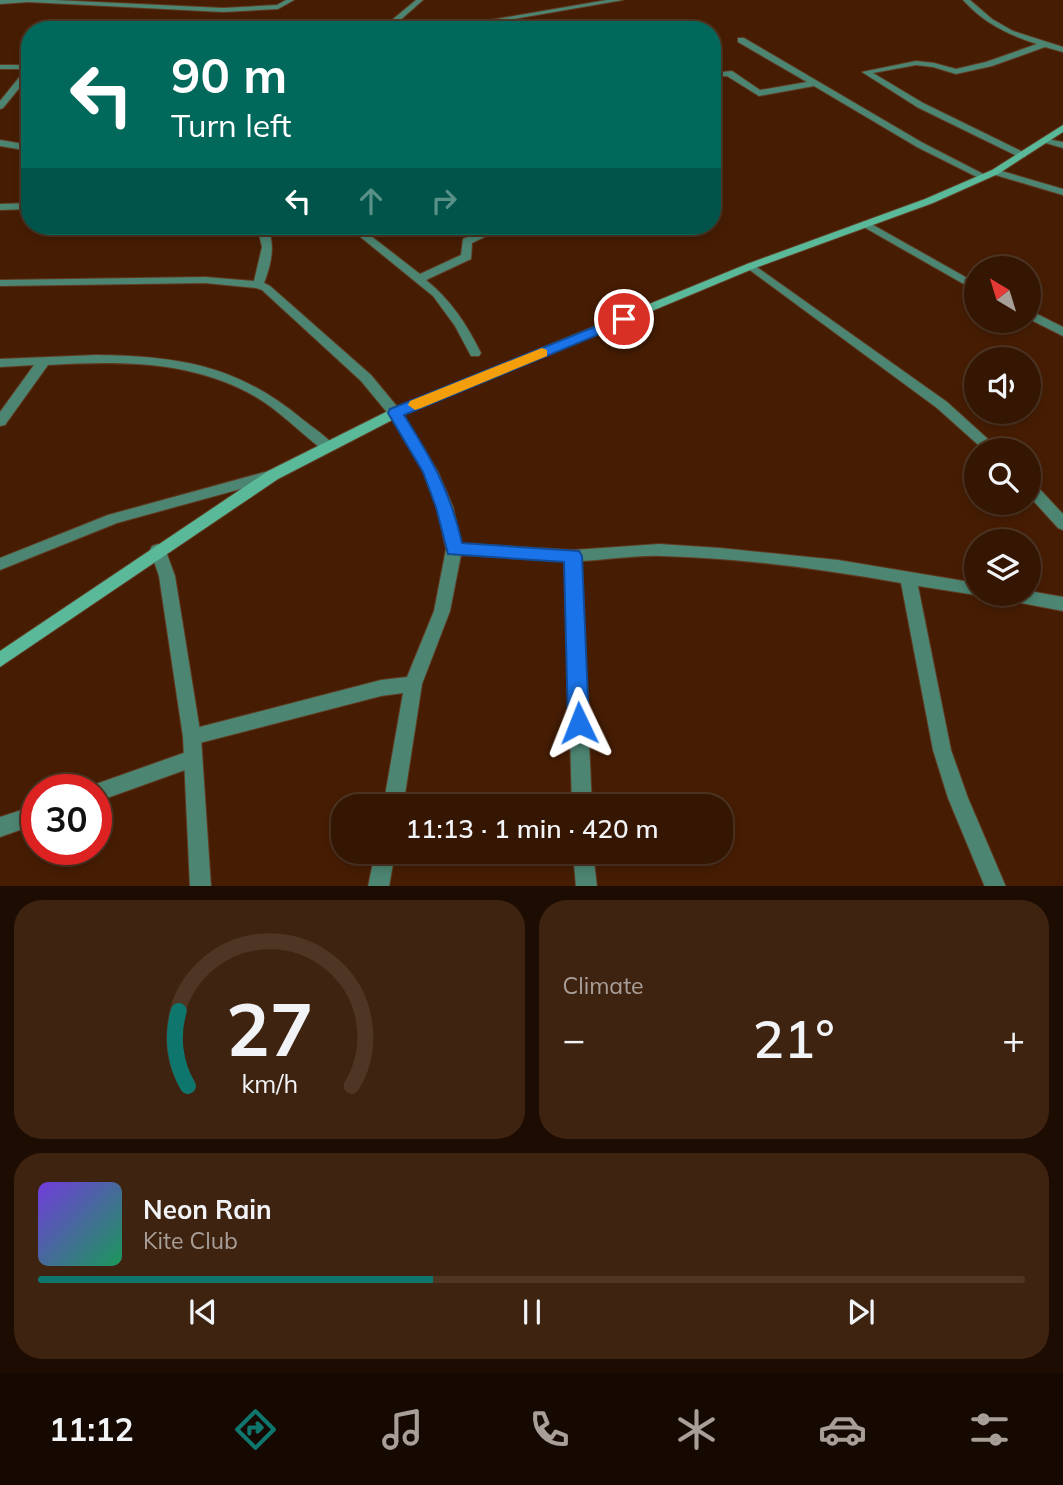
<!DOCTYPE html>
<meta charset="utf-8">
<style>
:root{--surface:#341602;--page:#3f2311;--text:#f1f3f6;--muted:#a99f99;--line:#4e3524;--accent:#0f766e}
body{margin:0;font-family:Mulish,sans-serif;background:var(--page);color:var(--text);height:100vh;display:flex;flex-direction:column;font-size:26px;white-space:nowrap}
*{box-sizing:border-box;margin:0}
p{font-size:23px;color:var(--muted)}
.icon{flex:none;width:38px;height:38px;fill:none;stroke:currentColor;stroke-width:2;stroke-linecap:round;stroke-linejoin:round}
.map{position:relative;height:886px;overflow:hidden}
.side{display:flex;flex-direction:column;gap:14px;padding:14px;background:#1d0c01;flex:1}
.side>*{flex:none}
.hud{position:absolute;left:21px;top:21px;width:700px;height:214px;border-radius:28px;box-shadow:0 4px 10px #0003,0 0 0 2px var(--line);background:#00695c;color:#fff;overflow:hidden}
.needle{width:46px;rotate:322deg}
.controls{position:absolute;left:964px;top:256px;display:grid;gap:14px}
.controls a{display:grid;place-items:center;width:77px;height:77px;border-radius:50%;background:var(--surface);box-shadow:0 4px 10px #0003,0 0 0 2px var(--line);font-size:35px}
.speed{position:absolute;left:21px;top:774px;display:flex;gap:14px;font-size:35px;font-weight:700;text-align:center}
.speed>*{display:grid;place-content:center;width:91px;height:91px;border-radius:50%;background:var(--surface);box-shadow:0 4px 10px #0003,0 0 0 2px var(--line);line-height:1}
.speed .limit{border:10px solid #d22;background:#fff;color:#111}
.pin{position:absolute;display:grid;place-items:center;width:60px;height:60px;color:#fff;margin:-30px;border:4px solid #fff;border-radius:50%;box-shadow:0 2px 7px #0007}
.me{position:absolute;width:77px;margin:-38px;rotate:358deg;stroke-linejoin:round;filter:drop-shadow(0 0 5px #0008)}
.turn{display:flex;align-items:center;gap:24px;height:147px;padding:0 35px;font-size:32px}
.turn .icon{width:91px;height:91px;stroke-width:2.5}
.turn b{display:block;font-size:49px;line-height:60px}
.lanes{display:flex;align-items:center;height:66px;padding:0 35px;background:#0003;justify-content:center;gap:35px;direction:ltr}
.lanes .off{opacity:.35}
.big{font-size:52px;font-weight:600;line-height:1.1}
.side .tile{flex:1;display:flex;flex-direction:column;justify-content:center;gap:10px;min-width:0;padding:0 24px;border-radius:28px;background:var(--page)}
.side .dial{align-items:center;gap:0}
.dial svg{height:182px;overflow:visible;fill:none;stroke:var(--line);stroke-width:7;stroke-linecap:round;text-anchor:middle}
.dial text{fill:var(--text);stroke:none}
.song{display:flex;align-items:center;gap:21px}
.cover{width:84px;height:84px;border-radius:10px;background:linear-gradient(135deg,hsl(260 70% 55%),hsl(150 70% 35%))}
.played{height:7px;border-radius:4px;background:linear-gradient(90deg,var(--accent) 40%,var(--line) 40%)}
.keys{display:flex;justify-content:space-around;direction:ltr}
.heat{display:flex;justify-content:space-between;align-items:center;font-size:38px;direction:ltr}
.side .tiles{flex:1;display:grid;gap:14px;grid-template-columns:1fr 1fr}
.tile:last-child{grid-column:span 2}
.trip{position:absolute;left:331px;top:794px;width:402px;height:70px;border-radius:28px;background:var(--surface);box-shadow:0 4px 10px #0003,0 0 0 2px var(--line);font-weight:600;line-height:70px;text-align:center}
.menu{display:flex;height:112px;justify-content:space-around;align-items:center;background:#150901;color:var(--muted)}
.menu .icon{width:49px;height:49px}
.menu .on{color:var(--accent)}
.menu b{font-size:32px;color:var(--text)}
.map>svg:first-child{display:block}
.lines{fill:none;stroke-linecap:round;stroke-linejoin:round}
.minor-casing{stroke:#603a22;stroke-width:2}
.tertiary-casing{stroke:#603a22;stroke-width:2}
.secondary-casing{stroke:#603a22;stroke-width:2}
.minor{fill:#4c8571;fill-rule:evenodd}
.tertiary{fill:#4c8571;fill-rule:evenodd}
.secondary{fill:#59b999;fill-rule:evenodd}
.route{fill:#1a73e8;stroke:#114b97;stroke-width:2}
.slow{fill:#f59e0b}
</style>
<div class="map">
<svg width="1063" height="887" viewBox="0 0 1063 887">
<rect width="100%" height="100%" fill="#461d03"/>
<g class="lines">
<defs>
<g id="minor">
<polygon points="0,0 54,0 223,8 277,5 286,0 294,0 278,9 223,12 28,2 0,4"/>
<polygon points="416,0 423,0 389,30 380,30"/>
<polygon points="607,0 623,0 451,30 432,30"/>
<path d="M963 0H970L992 19 1013 31 1063 47V52L1045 47 992 66 956 74 933 67 916 65 873 73 923 103 1025 153V157H1019L917 107 862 72 916 61 934 63 956 69 986 62 1037 44C1008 35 984 23 963 0Z"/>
<polygon points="738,38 744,38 923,143 989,177 981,179 917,147 814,86 759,96 727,76 712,77 712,73 732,71 760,90 807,82 738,42"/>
<polygon points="0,65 30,65 30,75 3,108 0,109 0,101 26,69 0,69"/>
<polygon points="1042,138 1063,142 1063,148 1042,142"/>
<polygon points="0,140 30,145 30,151 0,146"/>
<polygon points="992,170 998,170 1063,189 1063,195 992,174"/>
<polygon points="30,203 30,209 0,210 0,204"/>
<path d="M257 226H267C276 245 271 265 264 283L270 286 371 375 400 410 438 472 453 507 461 544 573 550 659 544 720 548 838 560 976 583V593H982L976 595 918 586 951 750 968 798 1006 887H985L948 798 933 750 901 583C822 569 741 558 661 556 635 555 608 560 581 561L592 807H572L565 561 461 555 450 611 422 684 403 807H383L403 693 381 696 192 745 185 743 183 737 185 731 192 729 381 680 407 677 434 611 446 549 437 507 424 472 390 416 361 381 262 290 256 288 205 283 0 286V280L205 277 254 281 262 247Z"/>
<path d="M347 226H358L420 274 461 255 463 239 494 226H507L472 243 471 259 426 280C451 300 467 325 481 353L479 356H471L455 326 433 296Z"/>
<polygon points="751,263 947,402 1000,450 984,450 937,408 747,268 747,264"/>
<path d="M96 355C179 356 237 365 302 419 313 428 327 436 335 447L333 450H323C298 431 275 406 247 392 185 360 115 361 48 365L5 425 0 426V412L34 365 0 367V359Z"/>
<polygon points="1029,482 1034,483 1063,514 1063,530 1058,528 1029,496"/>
<polygon points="1029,591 1063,597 1063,611 1001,599 995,598 993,593 1029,593"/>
<polygon points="192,750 199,753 202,759 199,765 96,802 96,789 88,789 96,784"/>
<polygon points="37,805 37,824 0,837 0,817"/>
<polygon points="375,852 395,852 389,887 368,887"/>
<polygon points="573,852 593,852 597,887 576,887"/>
</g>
<g id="tertiary">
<polygon points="866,221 976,283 976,291 862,226 862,222"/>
<polygon points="1029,310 1063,327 1063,336 1029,319"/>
<polygon points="272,470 277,471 279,475 277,479 117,523 0,570 0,558 108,515"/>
<polygon points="158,544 164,546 175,576 201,737 211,887 190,887 183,737 159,576 150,550 152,546"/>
</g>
<polygon id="secondary" points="1063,125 1063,132 998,174 933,203 755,268 400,416 278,479 0,667 0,651 268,471 390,410 747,264 925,199 992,170"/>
</defs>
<use href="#minor" class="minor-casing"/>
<use href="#tertiary" class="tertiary-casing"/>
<use href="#secondary" class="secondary-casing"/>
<use href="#minor" class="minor"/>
<use href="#tertiary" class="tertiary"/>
<use href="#secondary" class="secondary"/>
</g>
<path class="route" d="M624 315 631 319 629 322 404 415C432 460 450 490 462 543L579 551 582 556 589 723 586 730 579 733 571 730 568 723 564 562 448 554 436 507 423 472 388 413 390 409Z"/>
<polygon class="slow" points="542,348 547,350 547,356 421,408 415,410 408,405 410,401"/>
</svg>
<div class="controls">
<a><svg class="needle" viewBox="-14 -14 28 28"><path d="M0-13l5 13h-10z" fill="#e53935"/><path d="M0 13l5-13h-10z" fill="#a99f99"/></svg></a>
<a><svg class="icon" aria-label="sound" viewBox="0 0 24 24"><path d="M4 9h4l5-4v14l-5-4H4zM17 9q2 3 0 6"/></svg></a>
<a><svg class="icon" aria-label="search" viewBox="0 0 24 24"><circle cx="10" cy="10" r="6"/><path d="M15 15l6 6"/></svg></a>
<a><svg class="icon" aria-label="layers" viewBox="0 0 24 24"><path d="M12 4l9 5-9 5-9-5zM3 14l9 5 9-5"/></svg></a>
</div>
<div class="speed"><div class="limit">30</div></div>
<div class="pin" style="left:624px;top:319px;background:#d93025"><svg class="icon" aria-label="arrive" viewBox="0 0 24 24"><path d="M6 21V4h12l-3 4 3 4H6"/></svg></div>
<svg class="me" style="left:579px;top:723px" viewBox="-20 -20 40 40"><path d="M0-17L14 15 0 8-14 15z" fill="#1a73e8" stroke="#fff" stroke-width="4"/></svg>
<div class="trip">11:13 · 1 min · 420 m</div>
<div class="hud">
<div class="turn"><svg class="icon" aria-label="left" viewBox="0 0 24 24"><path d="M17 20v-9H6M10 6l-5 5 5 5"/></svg><div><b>90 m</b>Turn left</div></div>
<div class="lanes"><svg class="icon" aria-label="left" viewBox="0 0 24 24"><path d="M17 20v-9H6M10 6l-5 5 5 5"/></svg><svg class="icon off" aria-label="ahead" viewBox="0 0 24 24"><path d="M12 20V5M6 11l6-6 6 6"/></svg><svg class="icon off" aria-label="right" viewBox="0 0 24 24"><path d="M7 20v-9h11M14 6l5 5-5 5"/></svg></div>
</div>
</div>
<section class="side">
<div class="tiles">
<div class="tile dial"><svg viewBox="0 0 100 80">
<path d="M14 69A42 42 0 1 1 86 69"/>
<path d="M14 69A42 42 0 0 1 10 36" stroke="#0f766e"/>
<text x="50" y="56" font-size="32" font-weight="700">27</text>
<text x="50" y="72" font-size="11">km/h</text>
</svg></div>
<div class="tile"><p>Climate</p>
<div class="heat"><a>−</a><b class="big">21°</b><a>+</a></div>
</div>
<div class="tile">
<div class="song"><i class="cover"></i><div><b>Neon Rain</b><p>Kite Club</p></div></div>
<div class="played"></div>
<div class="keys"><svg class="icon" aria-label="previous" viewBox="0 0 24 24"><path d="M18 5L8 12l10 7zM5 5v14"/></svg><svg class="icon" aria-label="pause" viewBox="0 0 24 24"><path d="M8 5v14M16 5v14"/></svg><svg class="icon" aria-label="next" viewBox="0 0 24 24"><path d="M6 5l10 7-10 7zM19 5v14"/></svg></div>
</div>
</div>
</section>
<nav class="menu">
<b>11:12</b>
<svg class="icon on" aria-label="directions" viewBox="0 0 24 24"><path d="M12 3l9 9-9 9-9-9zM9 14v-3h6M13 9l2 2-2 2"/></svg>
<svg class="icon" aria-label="music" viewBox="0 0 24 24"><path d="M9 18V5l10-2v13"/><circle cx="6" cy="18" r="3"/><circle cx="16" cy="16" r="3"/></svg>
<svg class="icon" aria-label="phone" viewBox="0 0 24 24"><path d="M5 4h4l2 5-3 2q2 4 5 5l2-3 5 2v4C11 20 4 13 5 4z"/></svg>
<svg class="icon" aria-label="climate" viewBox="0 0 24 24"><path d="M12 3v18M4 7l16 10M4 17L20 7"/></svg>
<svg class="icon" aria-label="car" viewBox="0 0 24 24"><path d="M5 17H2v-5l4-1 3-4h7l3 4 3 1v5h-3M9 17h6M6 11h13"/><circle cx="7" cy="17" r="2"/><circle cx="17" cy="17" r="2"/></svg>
<svg class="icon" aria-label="filters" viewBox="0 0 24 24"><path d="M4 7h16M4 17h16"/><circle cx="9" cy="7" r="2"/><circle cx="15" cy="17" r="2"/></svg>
</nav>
